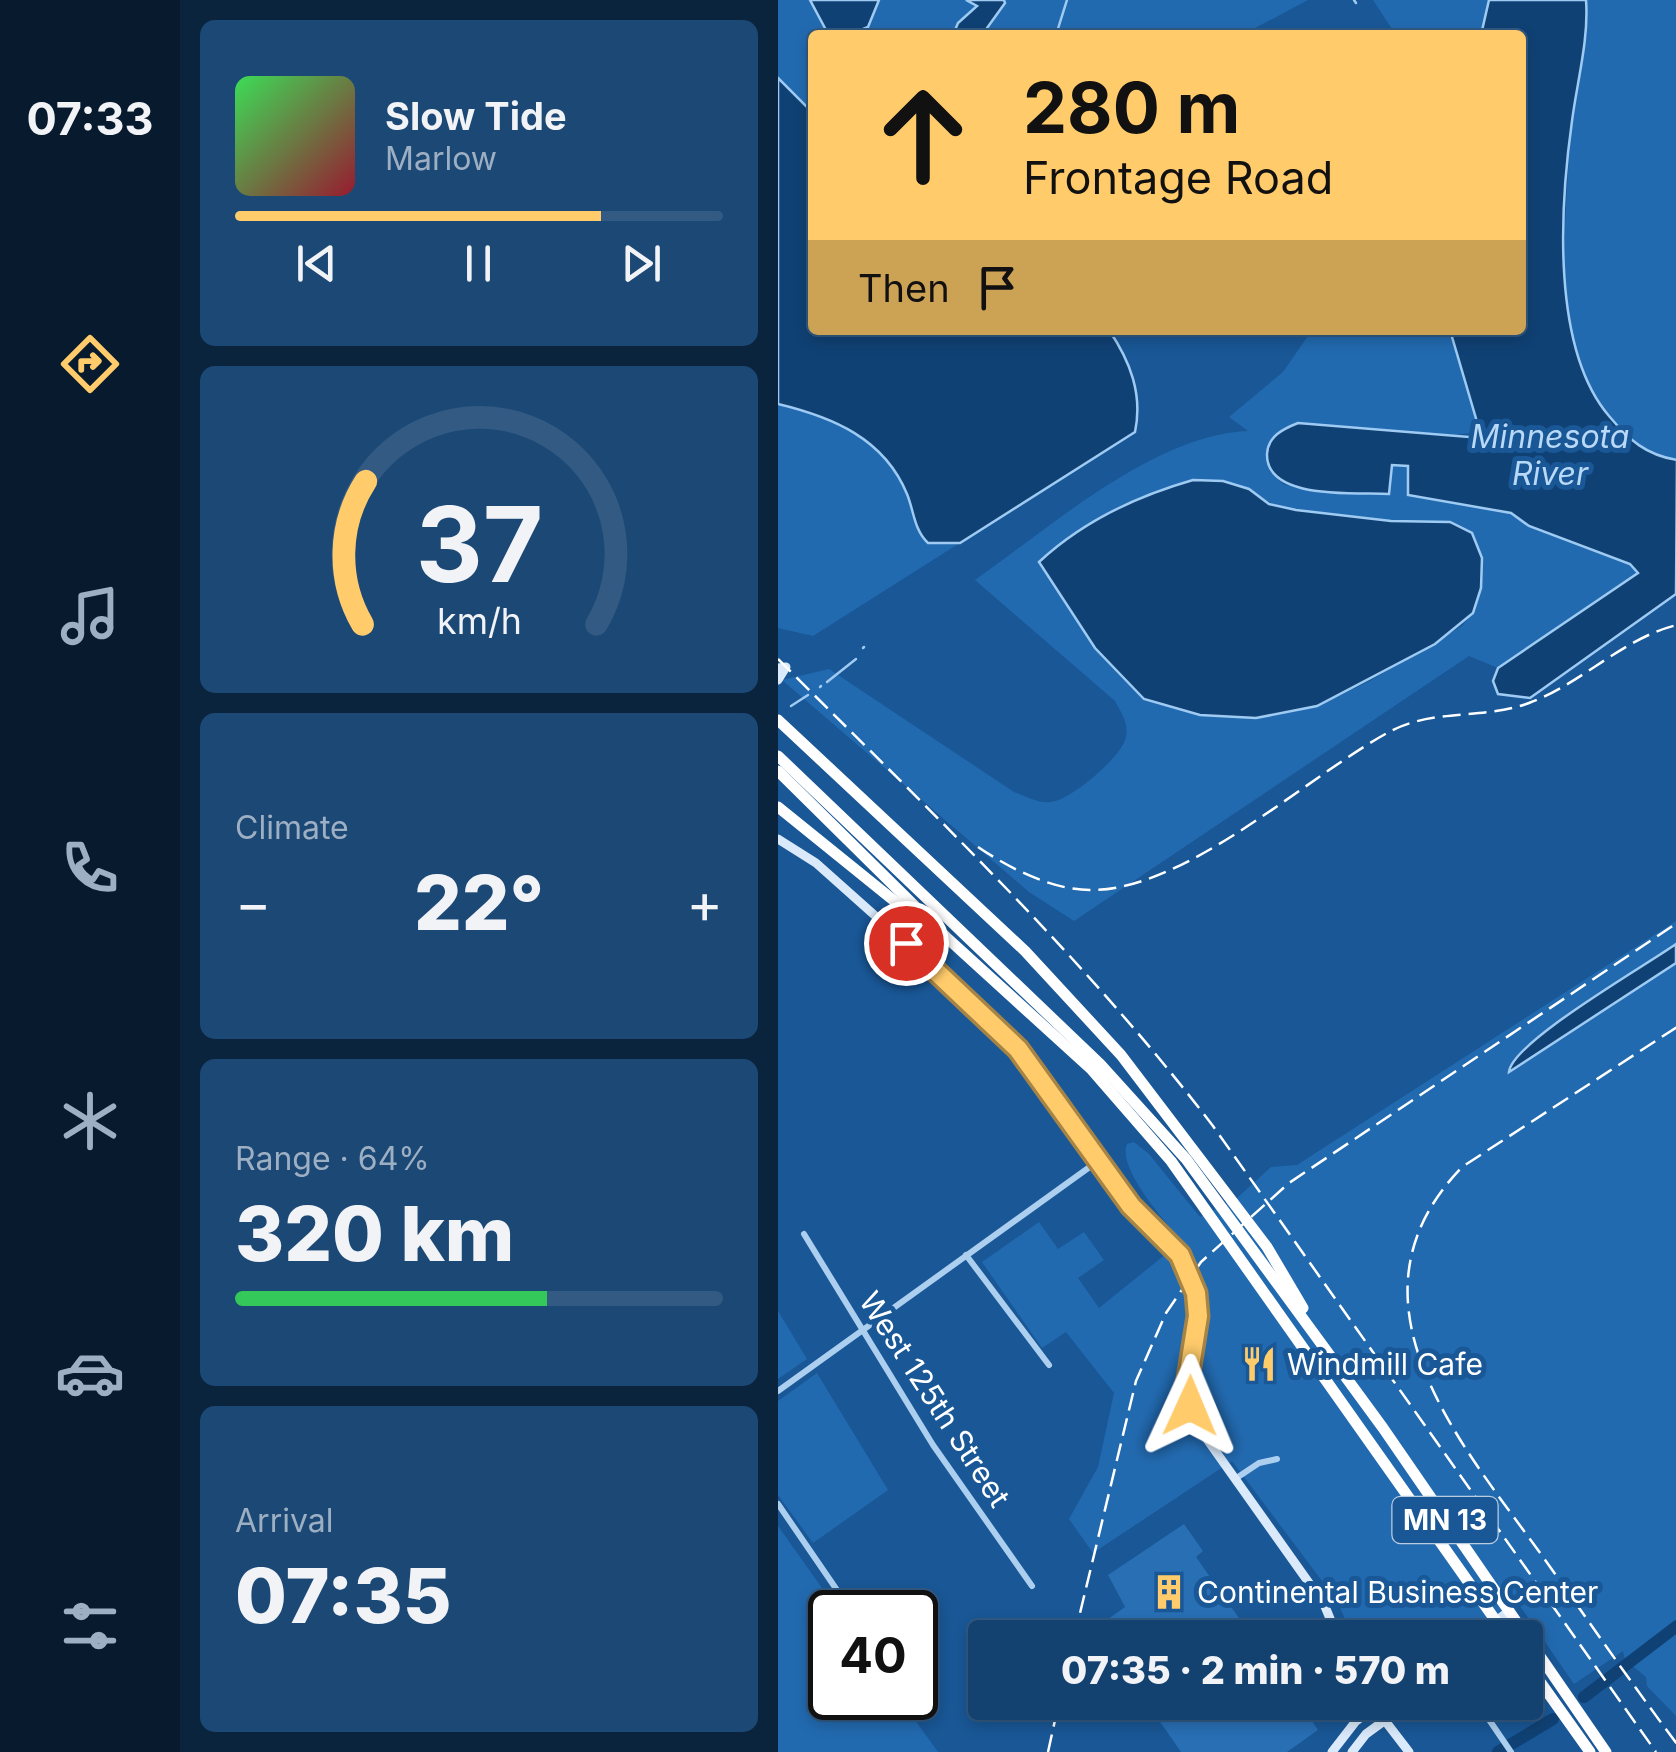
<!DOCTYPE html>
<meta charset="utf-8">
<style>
:root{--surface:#134170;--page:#1c4875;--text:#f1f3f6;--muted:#9dafc3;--line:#325a83;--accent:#ffcb6b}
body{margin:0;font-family:Inter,sans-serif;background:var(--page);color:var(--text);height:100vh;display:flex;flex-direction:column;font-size:38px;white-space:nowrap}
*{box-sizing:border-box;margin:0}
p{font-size:32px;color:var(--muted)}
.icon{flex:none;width:55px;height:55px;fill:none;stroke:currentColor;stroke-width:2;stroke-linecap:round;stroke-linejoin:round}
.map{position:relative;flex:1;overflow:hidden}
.drawer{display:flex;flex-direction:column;gap:20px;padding:20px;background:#0a243e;width:598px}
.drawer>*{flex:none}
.hud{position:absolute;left:30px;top:30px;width:718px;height:305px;border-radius:10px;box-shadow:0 5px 15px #0003,0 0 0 2px var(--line);background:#ffcb6b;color:#111;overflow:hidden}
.speed{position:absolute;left:30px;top:1590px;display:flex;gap:20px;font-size:50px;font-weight:700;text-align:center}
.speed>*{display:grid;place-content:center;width:130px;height:130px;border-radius:50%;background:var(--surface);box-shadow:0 5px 15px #0003,0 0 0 2px var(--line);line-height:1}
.speed .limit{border:5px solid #111;border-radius:15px;background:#fff;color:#111}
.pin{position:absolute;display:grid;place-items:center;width:85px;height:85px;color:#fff;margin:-42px;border:5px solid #fff;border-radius:50%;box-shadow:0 2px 10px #0007}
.me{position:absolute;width:110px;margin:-55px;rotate:1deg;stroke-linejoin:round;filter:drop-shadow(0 0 8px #0008)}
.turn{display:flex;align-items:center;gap:35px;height:210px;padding:0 50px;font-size:45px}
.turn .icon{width:130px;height:130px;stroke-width:2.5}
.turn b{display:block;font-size:70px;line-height:85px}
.then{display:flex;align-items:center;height:95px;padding:0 50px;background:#0003;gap:20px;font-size:38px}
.big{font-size:75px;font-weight:800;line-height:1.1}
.drawer .card{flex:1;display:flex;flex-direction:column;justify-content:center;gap:15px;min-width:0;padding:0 35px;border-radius:15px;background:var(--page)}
.drawer .dial{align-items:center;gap:0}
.dial svg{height:260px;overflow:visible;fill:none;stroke:var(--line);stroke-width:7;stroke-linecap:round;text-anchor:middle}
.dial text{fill:var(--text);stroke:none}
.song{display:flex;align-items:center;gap:30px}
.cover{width:120px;height:120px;border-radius:15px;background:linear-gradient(135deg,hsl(130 70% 55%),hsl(350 70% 35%))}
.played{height:10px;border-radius:5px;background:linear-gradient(90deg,var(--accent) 75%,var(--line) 75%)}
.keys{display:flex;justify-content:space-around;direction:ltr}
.heat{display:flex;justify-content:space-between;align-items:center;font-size:55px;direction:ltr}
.charge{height:15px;border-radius:8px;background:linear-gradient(90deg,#34c759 64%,var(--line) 0)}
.trip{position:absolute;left:190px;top:1620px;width:575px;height:100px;border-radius:10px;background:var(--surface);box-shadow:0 5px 15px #0003,0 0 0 2px var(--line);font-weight:800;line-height:100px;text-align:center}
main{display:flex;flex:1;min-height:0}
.tab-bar{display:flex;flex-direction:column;width:180px;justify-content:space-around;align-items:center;background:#081a2d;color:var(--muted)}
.tab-bar .icon{width:70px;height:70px}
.tab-bar .active{color:var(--accent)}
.tab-bar b{font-size:45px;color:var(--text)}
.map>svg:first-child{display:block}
.green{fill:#226ab0;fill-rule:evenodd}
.water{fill:#104174;stroke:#9fcbf3;stroke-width:2.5}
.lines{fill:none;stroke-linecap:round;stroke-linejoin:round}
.stream{stroke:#9fcbf3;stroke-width:2.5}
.river{stroke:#104174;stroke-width:12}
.building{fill:#286fb4}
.street{stroke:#accff0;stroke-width:6}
.secondary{stroke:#daeafb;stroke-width:9}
.highway{stroke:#fff;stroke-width:11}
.rail{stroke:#fff;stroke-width:2.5;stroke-dasharray:18 8;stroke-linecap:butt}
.route-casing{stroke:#a68446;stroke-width:25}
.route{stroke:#ffcb6b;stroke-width:18}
.labels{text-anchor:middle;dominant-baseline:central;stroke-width:10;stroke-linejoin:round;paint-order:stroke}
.shield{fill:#195796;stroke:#bacde0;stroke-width:2.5}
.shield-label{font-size:28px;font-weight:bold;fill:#fff}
.poi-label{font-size:30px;fill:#fff;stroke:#195796;text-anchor:start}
.street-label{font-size:30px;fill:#fff;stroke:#195796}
.water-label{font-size:32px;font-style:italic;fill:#b8d9f7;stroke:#195796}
</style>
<main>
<nav class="tab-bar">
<b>07:33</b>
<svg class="icon active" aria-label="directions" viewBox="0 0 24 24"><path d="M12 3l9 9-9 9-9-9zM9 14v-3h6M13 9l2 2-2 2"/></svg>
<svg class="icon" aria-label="music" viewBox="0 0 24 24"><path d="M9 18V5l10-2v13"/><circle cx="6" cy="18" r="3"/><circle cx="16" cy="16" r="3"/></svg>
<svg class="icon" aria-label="phone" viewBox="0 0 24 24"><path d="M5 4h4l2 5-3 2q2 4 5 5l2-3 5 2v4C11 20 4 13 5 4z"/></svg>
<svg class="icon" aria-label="climate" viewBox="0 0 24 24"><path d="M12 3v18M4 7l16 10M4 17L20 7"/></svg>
<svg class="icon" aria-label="car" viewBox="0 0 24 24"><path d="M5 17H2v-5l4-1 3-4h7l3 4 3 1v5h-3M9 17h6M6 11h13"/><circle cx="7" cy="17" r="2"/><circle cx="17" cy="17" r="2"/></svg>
<svg class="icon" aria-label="filters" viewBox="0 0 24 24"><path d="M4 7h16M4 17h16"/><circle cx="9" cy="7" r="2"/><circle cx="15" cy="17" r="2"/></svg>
</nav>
<section class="drawer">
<div class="card">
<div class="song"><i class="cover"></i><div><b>Slow Tide</b><p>Marlow</p></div></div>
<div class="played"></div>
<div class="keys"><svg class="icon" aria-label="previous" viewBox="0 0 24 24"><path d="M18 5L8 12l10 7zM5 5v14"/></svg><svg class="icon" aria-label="pause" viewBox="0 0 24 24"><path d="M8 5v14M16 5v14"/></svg><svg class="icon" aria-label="next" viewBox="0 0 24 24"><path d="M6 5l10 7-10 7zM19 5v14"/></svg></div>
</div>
<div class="card dial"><svg viewBox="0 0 100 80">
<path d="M14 69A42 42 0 1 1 86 69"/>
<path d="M14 69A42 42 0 0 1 15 25" stroke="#ffcb6b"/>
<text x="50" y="56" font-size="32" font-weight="700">37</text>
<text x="50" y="72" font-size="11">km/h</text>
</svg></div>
<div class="card"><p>Climate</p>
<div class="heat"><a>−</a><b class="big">22°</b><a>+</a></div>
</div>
<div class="card"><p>Range · 64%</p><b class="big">320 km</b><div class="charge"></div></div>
<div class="card"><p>Arrival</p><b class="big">07:35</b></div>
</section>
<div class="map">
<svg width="899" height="1752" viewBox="0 0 899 1752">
<rect width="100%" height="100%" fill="#195796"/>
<g class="green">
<path d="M0 0H530L464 35H35V330H331C352 361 365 394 357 432L35 636 0 628Z"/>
<polygon points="595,0 711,0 703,35 618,35"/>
<path d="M764 0H898V460C871 455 854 444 836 422 769 343 788 233 792 137 793 119 802 94 798 77 792 51 775 24 764 0Z"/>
<path d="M534 330H672L702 432 489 456 493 472 506 485 611 493 614 465 631 466 712 508 733 513 751 526 852 564 860 573 720 668 691 656 296 921 251 892 4 680 51 669 236 792C248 796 261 804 273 802 293 800 344 757 348 737 351 723 343 713 337 701L197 580C273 527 375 435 470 431L451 417 505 372ZM415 480C434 481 451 481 468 488 481 494 489 503 502 506 558 519 616 521 672 522L704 557 703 588 695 613 684 626 592 681 539 706 367 699 317 648 261 562C304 522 359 496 415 480Z"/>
<path d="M898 921V1716L869 1686 868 1677 847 1660 845 1651 796 1684 742 1606 685 1637H575L559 1601 454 1461 315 1553 291 1519 320 1467 336 1393 288 1332 264 1348 204 1262 261 1222 280 1249 306 1232 326 1260 300 1278 321 1308 404 1241C387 1222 339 1168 349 1144L356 1142 371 1154 422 1217 459 1198 493 1167 519 1165Z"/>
<polygon points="0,1311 29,1359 0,1379"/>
<polygon points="39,1373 110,1490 35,1543 0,1495 0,1401"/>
<polygon points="0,1526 61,1612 52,1612 52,1698 121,1698 160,1752 0,1752"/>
</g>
<g class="water">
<polygon points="32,0 101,0 90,27 71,35 48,30"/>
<polygon points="188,0 226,0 227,3 204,35 175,35 180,23 199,6"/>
<path d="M711 0H808C811 39 799 82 794 121 782 206 773 348 831 416 851 440 868 455 899 460L898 594 752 698 720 694 715 681 720 668 860 573 852 564 751 526 733 513 630 495V466L614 465 611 494C579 492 488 501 489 454 490 436 505 429 520 423L691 437 702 432 672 330H742V35H703Z"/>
<path d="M0 78 35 113V330H331C352 361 365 394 357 432L182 543H150C136 530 136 511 129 494 106 438 54 417 0 404Z"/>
<path d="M415 480 445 481 471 489 491 504 518 510 613 521 672 522 694 533 704 558 703 588 695 613 657 644 539 706 478 718 422 715 366 699 317 648 261 562C304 522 359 496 415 480Z"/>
<path d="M898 944V963L731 1072C734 1042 867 966 898 944Z"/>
</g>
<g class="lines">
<g class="stream">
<polyline points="576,0 578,3"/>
<polyline points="278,35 289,0"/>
<polyline points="85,648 86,647"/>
<polyline points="49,682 78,659"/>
<polyline points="42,687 43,686"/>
<polyline points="13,706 30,695"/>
</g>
<g class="river">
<polyline points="806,1697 899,1626"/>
<polyline points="720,1752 775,1719"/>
</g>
</g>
<g class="building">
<polygon points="406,1524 425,1551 418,1557 475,1638 367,1638 364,1632 356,1638 327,1638 319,1627 347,1607 330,1575"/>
<polygon points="397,1702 521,1702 540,1730 509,1752 403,1752 378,1716"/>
</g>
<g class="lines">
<g class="street">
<polyline points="26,1234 155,1445 254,1586"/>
<polyline points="188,1255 271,1365"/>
<polyline points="0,1391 320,1161"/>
<polyline points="457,1479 481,1463 499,1459"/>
<polyline points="0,1504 74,1612"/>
<polyline points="699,1702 733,1752"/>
</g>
<g class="secondary">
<polyline points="0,668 8,667 0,680"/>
<polyline points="0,839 38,863 213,1019 259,1074 353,1206 402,1255 418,1293 420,1316 409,1385 421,1428 546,1604 560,1638"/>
<polyline points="696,1638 731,1611"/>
<polyline points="595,1705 631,1752"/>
<polyline points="554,1752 578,1721 604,1702"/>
<polyline points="574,1752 588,1734 632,1702"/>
</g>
<g class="highway">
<polyline points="0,720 247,951 343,1055 489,1247 525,1308"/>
<polyline points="0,756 322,1064 408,1159 605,1428 828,1752"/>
<polyline points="0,771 168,937 313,1069 393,1161 730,1638"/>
<polyline points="0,807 156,933"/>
<polyline points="748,1662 812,1752"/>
</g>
<g class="rail">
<path d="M0 659C151 810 305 956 435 1126L878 1752"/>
<path d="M200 847C231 868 274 890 312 890 408 891 528 777 611 732 655 708 706 720 751 703 803 684 845 638 899 625"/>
<path d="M899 1027 684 1167C556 1300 683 1443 765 1557 810 1620 853 1683 899 1744"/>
<polyline points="296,1638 358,1381 388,1313 423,1262 511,1183 899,923"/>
<polyline points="270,1752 281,1702"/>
</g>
</g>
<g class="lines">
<defs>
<polyline id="route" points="128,943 240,1049 353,1206 402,1255 418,1293 420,1316 409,1385 412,1406"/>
</defs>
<use href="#route" class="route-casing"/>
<use href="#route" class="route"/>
</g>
<defs>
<symbol id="restaurant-bare" viewBox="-9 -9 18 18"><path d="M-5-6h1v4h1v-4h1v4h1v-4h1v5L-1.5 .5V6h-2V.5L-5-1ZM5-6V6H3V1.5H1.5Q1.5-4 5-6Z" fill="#ffcb6b" stroke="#195796" stroke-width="2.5" paint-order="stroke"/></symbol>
<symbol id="building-bare" viewBox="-9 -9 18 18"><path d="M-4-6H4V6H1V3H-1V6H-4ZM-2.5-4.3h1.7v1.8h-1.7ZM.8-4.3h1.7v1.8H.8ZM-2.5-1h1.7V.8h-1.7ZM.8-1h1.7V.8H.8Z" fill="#ffcb6b" stroke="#195796" stroke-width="2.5" paint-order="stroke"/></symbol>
</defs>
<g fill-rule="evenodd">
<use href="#restaurant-bare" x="456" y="1339" width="50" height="50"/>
<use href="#building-bare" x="366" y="1567" width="50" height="50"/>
</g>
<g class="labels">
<rect class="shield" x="614.5" y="1497" width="105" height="46" rx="8"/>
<g class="shield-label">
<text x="667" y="1520">MN 13</text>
</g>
<g class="poi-label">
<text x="509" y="1364">Windmill Cafe</text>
<text x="419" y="1592">Continental Business Center</text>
</g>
<g class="street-label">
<text transform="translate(157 1399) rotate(57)">West 125th Street</text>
</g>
<g class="water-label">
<text x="772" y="436">Minnesota<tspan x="772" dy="37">River</tspan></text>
</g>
</g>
</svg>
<div class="speed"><div class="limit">40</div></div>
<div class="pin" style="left:128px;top:943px;background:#d93025"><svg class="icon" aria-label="arrive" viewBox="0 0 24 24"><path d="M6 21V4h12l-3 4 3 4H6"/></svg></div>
<svg class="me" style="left:412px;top:1406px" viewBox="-20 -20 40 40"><path d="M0-17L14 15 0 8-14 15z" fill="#ffcb6b" stroke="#fff" stroke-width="4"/></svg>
<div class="trip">07:35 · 2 min · 570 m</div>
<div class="hud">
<div class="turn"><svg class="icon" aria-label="ahead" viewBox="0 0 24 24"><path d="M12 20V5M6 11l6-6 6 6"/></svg><div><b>280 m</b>Frontage Road</div></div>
<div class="then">Then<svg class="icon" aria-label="arrive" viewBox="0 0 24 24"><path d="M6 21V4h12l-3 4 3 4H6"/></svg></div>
</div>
</div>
</main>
